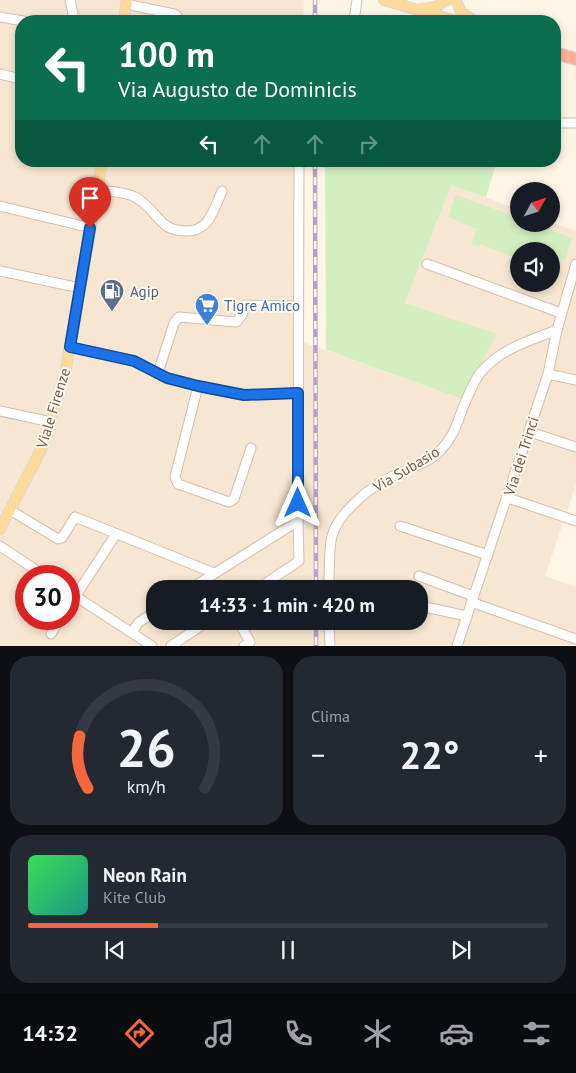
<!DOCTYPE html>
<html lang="it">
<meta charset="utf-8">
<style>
:root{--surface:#171b24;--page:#242831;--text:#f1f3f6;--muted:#9ea1a6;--line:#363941;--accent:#f5683d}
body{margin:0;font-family:"PT Sans",sans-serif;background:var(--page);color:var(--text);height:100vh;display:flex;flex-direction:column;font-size:19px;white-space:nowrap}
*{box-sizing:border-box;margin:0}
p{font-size:16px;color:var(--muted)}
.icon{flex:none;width:28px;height:28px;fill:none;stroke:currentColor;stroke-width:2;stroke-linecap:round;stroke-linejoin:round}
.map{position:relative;height:646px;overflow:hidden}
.panel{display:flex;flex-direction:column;gap:10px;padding:10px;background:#0d0f14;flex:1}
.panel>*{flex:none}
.hud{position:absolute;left:15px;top:15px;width:546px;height:152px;border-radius:20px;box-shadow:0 2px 8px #0003;background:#0b6e4f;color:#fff;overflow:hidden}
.needle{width:32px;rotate:50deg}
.tools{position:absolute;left:510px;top:182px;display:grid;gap:10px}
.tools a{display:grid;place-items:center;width:50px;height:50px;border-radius:50%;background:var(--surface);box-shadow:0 2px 8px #0003;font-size:25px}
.speed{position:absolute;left:15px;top:565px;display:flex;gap:10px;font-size:25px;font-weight:700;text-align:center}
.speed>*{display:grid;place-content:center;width:65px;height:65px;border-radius:50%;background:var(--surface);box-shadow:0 2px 8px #0003;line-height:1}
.speed .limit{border:8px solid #d22;background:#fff;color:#111}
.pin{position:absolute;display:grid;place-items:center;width:42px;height:42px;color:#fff;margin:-51px -21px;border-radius:50% 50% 50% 0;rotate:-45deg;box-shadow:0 0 5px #0007}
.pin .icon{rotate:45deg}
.me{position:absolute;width:55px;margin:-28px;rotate:0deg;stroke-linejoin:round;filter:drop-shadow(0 0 4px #0008)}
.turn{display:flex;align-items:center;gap:18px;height:105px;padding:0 20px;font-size:22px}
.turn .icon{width:65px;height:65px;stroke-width:2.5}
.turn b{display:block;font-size:35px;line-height:42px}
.lanes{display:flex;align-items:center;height:48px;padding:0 20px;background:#0003;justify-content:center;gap:25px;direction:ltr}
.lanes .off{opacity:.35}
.big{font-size:38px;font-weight:700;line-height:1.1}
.panel .widget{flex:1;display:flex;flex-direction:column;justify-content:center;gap:8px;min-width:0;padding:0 18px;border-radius:20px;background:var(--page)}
.panel .dial{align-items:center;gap:0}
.dial svg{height:130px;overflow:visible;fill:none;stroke:var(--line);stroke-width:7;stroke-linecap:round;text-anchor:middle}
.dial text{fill:var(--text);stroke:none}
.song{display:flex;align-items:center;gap:15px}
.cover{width:60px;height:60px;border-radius:8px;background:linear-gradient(135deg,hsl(130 70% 55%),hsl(170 70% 35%))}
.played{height:5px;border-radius:2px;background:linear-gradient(90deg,var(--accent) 25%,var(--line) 25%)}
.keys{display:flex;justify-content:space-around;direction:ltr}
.heat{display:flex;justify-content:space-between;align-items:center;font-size:28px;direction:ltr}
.panel .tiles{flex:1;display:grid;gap:10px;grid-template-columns:1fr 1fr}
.widget:last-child{grid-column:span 2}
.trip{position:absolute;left:146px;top:580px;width:282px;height:50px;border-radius:20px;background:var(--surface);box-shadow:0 2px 8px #0003;font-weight:700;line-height:50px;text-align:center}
.dock{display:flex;height:80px;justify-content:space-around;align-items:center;background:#090b0e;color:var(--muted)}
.dock .icon{width:35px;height:35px}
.dock .current{color:var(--accent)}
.dock b{font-size:22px;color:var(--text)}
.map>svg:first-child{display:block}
.residential{fill:#f7e7d2;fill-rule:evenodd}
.green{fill:#d3eec1}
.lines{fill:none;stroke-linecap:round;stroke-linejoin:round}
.minor-casing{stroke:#d4beac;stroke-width:11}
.major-casing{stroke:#dfd7d3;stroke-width:12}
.highway-casing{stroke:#dfd7d3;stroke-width:14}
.minor{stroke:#fff;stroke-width:9}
.major{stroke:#ffdb9b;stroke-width:10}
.highway{stroke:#ffb295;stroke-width:12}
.rail-casing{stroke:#b8a1ca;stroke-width:4.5}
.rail{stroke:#fff8ed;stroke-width:2.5;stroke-dasharray:8;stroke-linecap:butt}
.route-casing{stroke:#114b97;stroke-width:12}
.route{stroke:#1a73e8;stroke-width:9}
.labels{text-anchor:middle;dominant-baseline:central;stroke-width:4;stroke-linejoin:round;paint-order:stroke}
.service-label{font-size:15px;fill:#4e5e75;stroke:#fff8ed;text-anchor:start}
.shop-label{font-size:15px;fill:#366cbe;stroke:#fff8ed;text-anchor:start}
.street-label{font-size:15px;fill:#7b5a47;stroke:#fff8ed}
</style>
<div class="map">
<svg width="576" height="646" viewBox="0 0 576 646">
<rect width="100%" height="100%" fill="#fff5e5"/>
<path class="residential" d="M0 0H304L303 21H21V161H299L294 339 462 399 496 334 405 303 451 184 519 210V224H551V222L576 231V484L545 576 576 587V645L0 646ZM519 251H551V284H519ZM26 576H69V619H26ZM155 589H420V621H155Z"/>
<g class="green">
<polygon points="325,161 497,161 486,197 451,185 405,303 497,334 462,399 326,350"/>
<polygon points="456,195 519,218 519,224 533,224 572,238 565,260 551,255 551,251 542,251 536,249 535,251 519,251 519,259 480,244 479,247 471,244 477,229 448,217"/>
</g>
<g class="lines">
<defs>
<g id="minor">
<polyline points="70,0 73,14 71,21"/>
<polyline points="126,4 174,14 177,16 179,21"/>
<polyline points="0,17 23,21"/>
<polyline points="354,21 357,0"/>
<polyline points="0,74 21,79"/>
<polyline points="555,123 576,123"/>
<path d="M97 190C109 192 124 191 135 197 148 204 154 215 164 224 169 229 179 231 186 231 209 232 214 209 222 191"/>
<polyline points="0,206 91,228"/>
<polyline points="427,264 561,313"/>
<polyline points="0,271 80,288"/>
<polyline points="70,347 135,361 167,378 198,386 243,395 298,393"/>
<polyline points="158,373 174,323 179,317 236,322 242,315 245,305 298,306"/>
<polyline points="548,374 576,380"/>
<polyline points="198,386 175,477 178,484 229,502 234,499 251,448"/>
<polyline points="0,411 51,422"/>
<polyline points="530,432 576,447"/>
<polyline points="508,498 576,521"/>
<polyline points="10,510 58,539 62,538 75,517 214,573"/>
<polyline points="400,526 488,555"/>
<polyline points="0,546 45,576"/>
<polyline points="419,576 473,596"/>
<polyline points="190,589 298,521 299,161"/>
<polyline points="257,589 299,561 298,521"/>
<path d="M329 589C329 576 329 547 332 536 338 513 372 485 393 476 408 469 428 463 440 451 457 433 457 420 467 398 471 390 475 379 481 372 500 349 531 340 557 330"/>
<polyline points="69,592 152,646"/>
<polyline points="471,602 576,639"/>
<polyline points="69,606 116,534"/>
<polyline points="420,606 467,616"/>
<polyline points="238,621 250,642 244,646"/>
<polyline points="329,621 330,646"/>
<polyline points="132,632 139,622 155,612"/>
<polyline points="51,634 60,619"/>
<polyline points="171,646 208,621"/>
<polyline points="457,646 548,374 557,330 576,264"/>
</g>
<g id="major">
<polyline points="384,0 455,21"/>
<polyline points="456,0 461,12 474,21"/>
<polyline points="422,9 435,7 447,0"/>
<polyline points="124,21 127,0"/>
<polyline points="0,529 43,446 65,374 102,161"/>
</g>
<polyline id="highway" points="555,53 576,59"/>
</defs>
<use href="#minor" class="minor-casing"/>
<use href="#major" class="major-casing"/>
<use href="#highway" class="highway-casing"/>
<use href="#minor" class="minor"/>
<use href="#major" class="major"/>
<use href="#highway" class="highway"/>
<defs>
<g id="rail">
<polyline points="315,21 315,0"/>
<polyline points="315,161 316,589"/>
<polyline points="316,621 316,646"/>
</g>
</defs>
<use href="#rail" class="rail-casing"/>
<use href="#rail" class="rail"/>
</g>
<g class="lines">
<defs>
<polyline id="route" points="90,228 70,347 134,361 167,378 198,386 244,395 298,393 298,503"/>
</defs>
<use href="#route" class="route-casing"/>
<use href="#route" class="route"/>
</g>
<defs>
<symbol id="fuel-pin" viewBox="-11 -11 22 30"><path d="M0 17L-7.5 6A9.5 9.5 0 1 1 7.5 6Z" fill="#5c6f8a" stroke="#fff8ed"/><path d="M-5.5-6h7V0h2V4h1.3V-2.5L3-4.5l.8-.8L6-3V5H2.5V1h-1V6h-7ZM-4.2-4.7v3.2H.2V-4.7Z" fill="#fff"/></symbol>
<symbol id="supermarket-pin" viewBox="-11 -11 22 30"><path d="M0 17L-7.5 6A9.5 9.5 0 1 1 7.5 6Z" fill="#3f7fe0" stroke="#fff8ed"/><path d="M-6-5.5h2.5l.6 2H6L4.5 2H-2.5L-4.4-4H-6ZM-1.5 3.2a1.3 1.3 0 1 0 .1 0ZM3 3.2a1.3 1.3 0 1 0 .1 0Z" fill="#fff"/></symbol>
</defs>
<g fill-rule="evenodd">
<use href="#fuel-pin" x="98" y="277" width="28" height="38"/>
<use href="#supermarket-pin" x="193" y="291" width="28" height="38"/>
</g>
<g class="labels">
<g class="service-label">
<text x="130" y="291">Agip</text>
</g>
<g class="shop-label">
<text x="224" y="305">Tigre Amico</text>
</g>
<g class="street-label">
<text transform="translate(53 408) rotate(-73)">Viale Firenze</text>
<text transform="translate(521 456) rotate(-72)">Via dei Trinci</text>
<text transform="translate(406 469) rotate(-31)">Via Subasio</text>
</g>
</g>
</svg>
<div class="tools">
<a><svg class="needle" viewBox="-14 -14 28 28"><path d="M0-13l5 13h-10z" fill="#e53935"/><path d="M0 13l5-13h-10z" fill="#9ea1a6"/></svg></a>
<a><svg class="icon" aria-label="sound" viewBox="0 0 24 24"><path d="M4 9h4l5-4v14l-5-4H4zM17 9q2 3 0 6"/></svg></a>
</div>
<div class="speed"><div class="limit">30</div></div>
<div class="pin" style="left:90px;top:228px;background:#d93025"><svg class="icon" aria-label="arrive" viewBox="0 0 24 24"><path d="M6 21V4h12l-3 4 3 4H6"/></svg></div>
<svg class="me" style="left:298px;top:503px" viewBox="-20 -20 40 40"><path d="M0-17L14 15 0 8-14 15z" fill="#1a73e8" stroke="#fff" stroke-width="4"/></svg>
<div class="trip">14:33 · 1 min · 420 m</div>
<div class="hud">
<div class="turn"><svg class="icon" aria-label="left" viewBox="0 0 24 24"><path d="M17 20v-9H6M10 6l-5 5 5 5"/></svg><div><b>100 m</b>Via Augusto de Dominicis</div></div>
<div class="lanes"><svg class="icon" aria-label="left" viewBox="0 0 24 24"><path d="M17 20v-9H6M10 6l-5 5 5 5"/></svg><svg class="icon off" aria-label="ahead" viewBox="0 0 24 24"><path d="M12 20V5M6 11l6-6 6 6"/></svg><svg class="icon off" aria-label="ahead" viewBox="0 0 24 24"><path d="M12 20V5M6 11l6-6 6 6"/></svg><svg class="icon off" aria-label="right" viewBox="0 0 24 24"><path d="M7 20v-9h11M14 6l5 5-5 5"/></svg></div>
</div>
</div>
<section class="panel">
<div class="tiles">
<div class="widget dial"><svg viewBox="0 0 100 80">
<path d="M14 69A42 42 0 1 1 86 69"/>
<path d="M14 69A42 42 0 0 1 9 37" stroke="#f5683d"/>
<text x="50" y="56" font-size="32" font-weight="700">26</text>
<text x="50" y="72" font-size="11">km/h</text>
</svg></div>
<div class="widget"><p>Clima</p>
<div class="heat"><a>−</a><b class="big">22°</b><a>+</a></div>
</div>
<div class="widget">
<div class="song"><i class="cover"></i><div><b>Neon Rain</b><p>Kite Club</p></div></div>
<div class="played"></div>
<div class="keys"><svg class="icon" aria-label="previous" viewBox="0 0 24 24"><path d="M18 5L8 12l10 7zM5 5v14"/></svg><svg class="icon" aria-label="pause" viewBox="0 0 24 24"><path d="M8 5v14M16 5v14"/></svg><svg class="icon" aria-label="next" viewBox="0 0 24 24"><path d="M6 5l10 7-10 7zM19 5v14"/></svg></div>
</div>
</div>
</section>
<nav class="dock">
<b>14:32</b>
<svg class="icon current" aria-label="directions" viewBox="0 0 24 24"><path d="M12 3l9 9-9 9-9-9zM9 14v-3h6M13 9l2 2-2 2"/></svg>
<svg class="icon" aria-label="music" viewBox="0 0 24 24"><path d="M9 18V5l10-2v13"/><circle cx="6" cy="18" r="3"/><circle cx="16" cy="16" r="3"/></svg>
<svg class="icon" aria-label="phone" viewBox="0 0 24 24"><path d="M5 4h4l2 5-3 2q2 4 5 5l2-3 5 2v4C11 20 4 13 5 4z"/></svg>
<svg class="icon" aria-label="climate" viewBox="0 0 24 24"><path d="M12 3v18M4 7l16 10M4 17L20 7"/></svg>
<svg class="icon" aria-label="car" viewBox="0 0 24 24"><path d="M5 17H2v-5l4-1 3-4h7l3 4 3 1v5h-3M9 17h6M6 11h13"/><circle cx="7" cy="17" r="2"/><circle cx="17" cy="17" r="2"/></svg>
<svg class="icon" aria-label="filters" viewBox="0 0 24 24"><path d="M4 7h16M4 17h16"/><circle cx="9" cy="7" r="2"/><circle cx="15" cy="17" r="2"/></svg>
</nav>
